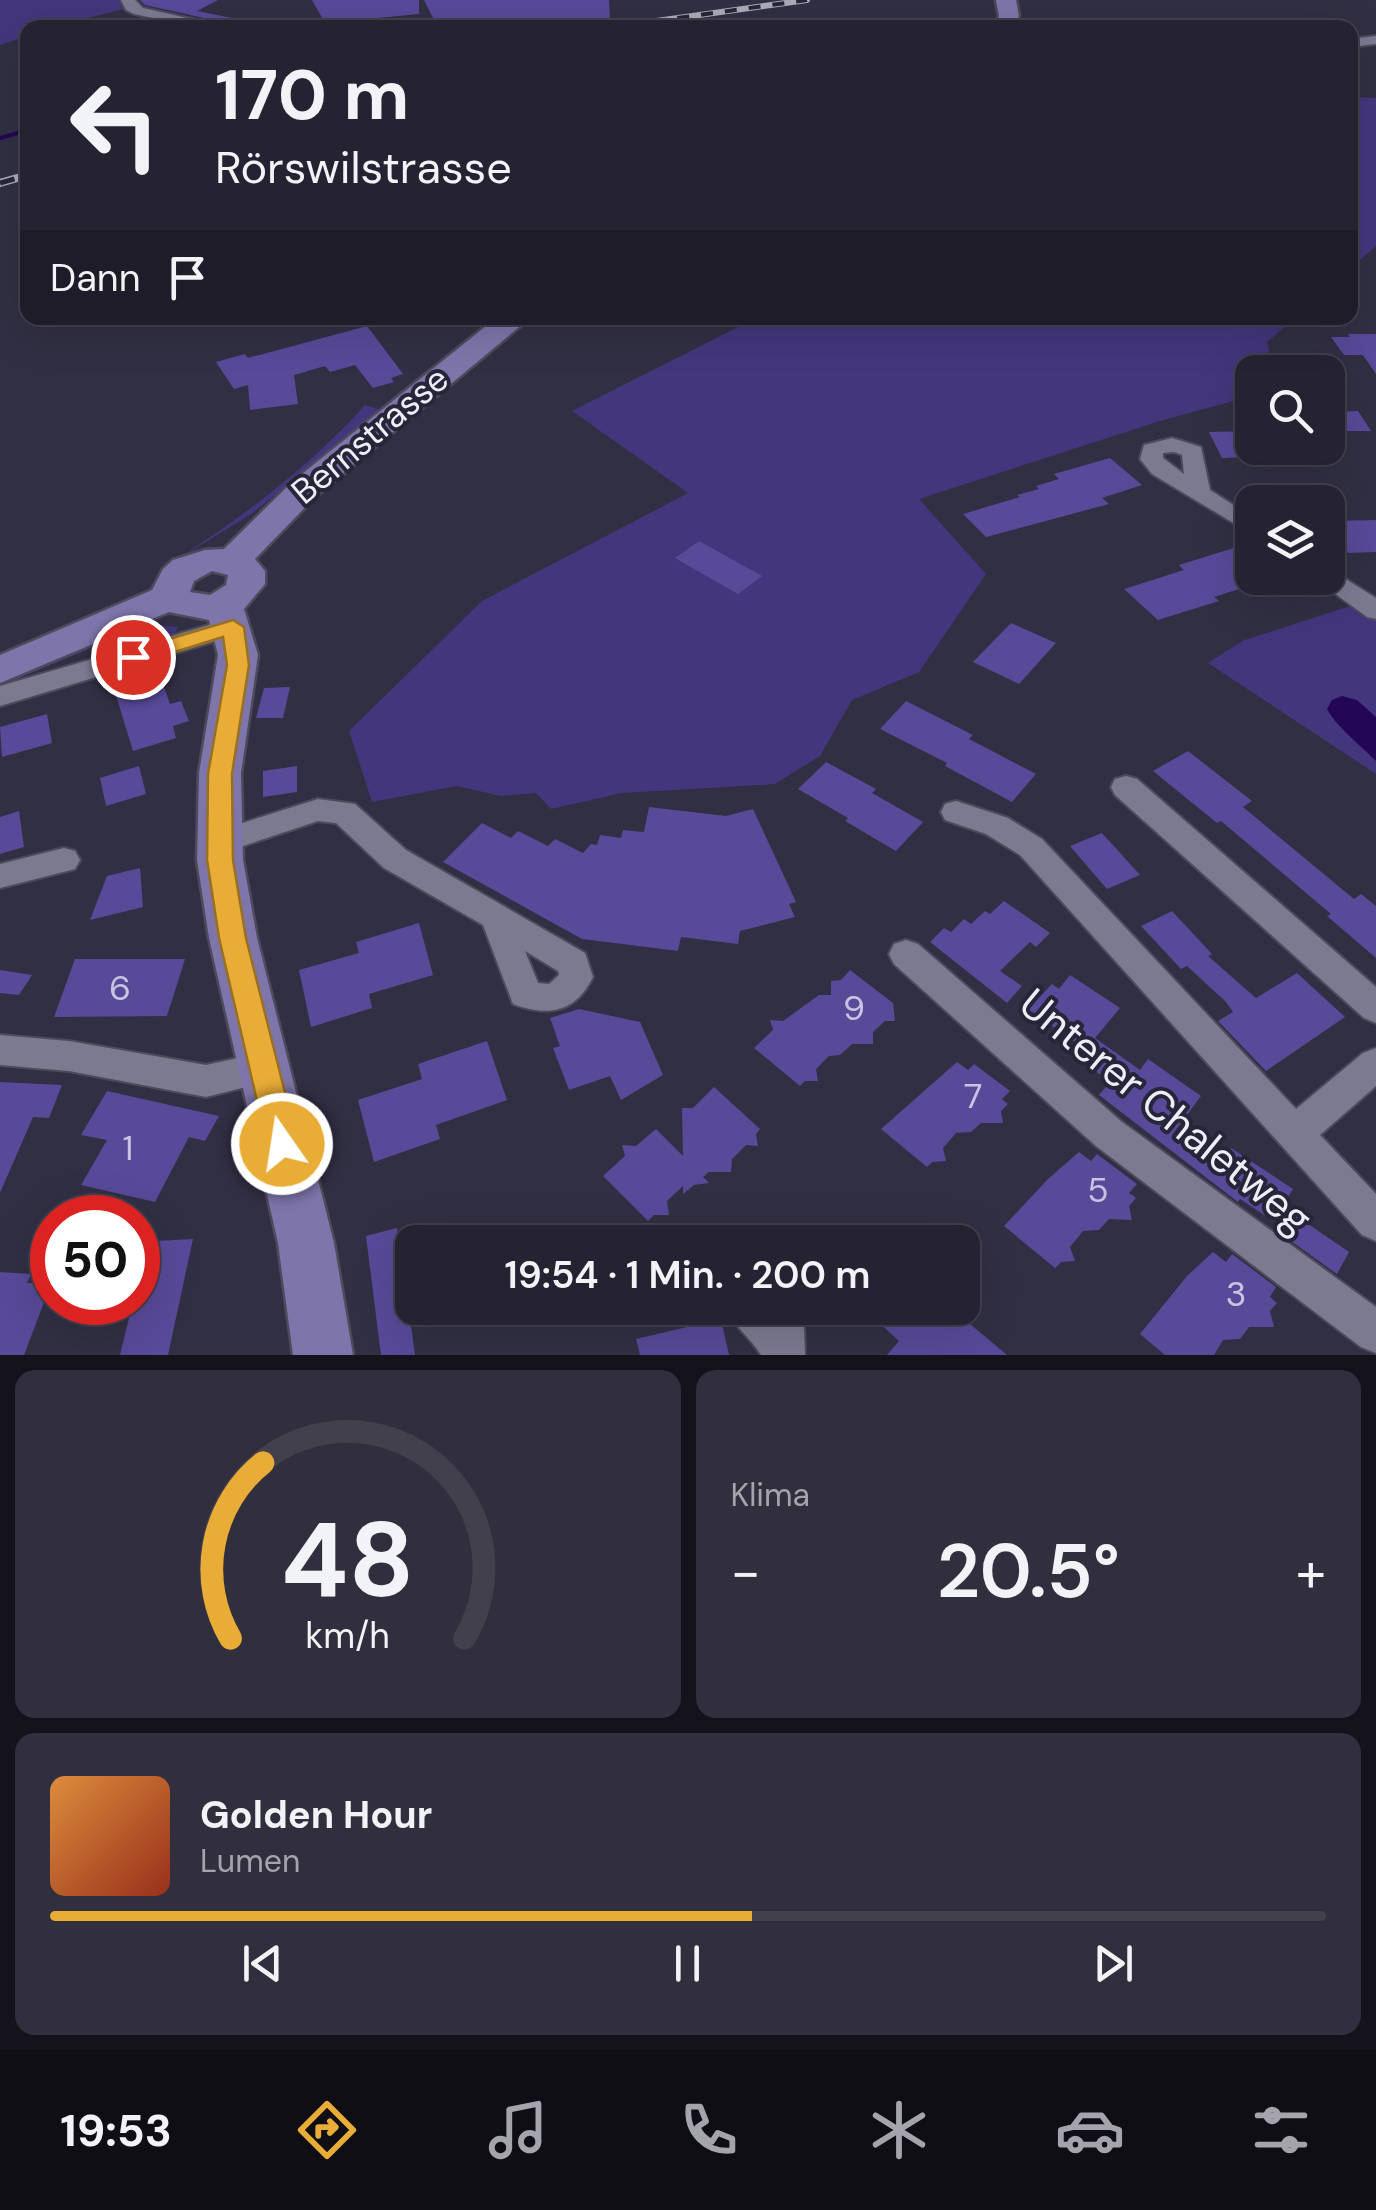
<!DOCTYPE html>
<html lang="de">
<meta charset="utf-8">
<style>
:root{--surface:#252332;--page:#312f3e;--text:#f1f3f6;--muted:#a3a4ac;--line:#42404d;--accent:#e8ac37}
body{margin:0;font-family:"DM Sans",sans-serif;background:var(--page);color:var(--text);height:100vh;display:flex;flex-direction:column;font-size:38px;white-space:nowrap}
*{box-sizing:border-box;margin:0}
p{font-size:32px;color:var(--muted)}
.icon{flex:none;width:55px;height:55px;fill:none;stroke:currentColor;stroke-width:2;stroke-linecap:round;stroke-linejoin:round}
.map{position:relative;height:1355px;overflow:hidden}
.sheet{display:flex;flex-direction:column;gap:15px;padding:15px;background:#14131c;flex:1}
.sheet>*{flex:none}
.banner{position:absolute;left:20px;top:20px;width:1338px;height:305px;border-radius:20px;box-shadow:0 10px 40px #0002,0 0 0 2px var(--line);background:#252332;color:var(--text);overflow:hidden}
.fabs{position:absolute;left:1235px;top:355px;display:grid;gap:20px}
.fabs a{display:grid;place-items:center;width:110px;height:110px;border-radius:20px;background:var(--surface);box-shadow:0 10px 40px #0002,0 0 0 2px var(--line);font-size:50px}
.speed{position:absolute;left:30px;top:1195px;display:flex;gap:20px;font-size:50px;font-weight:700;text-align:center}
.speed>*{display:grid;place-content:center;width:130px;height:130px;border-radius:50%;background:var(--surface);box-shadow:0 10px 40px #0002,0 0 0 2px var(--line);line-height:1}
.speed .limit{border:15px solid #d22;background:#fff;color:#111}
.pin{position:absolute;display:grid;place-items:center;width:85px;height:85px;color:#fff;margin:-42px;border:5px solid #fff;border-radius:50%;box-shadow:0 2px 10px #0007}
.me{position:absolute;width:110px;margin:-55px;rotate:347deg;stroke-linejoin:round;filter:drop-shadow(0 0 8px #0008)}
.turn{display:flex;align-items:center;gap:35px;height:210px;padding:0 30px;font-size:45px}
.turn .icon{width:130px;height:130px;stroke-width:2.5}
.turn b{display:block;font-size:70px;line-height:85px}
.then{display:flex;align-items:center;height:95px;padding:0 30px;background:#0003;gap:20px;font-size:38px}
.big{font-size:75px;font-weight:600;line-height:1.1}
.sheet .tile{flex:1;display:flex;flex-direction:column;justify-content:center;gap:15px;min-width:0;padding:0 35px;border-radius:20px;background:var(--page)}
.sheet .dial{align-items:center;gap:0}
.dial svg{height:260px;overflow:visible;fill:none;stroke:var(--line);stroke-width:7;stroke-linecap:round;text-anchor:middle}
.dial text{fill:var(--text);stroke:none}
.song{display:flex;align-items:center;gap:30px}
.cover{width:120px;height:120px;border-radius:15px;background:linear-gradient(135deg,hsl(30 70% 55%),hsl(10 70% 35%))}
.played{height:10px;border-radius:5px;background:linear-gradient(90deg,var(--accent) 55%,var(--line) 55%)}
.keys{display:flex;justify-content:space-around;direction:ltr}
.heat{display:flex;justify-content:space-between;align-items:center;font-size:55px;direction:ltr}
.sheet .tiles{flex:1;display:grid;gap:15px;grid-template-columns:1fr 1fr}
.tile:last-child{grid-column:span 2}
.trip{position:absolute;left:395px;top:1225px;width:585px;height:100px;border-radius:20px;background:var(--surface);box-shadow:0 10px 40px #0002,0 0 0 2px var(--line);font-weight:600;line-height:100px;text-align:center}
.dock{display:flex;height:160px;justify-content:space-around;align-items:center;background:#0f0e14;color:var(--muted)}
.dock .icon{width:70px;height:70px}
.dock .active{color:var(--accent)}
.dock b{font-size:45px;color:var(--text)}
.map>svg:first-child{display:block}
.green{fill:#44367c}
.water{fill:#230756}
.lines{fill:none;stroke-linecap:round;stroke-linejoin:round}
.stream{stroke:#230756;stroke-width:4}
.building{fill:#594999}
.minor-casing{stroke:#4c4a5b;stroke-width:4}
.secondary-casing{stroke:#4c4a5b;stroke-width:5}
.minor{fill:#7c7a91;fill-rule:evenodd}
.secondary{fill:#7e75aa;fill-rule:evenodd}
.rail-far1-casing{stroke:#abaab9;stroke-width:6}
.rail-casing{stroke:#abaab9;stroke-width:8}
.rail-far1{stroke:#272538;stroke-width:4;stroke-dasharray:12;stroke-linecap:butt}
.rail{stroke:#272538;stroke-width:5;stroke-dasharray:15;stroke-linecap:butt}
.route{fill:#e8ac37;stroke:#977024;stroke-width:2.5}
.labels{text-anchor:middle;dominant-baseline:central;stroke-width:8;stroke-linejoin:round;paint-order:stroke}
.street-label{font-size:35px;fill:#eeedfa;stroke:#272538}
.near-number-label{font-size:35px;fill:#c9c4e2}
.near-street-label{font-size:42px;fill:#eeedfa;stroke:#272538}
</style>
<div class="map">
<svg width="1376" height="1355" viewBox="0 0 1376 1355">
<rect width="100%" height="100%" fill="#312f43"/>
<g class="green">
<polygon points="0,0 128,0 131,7 54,27 28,28 27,36 0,45"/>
<polygon points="1350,97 1376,98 1376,246 1350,269"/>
<polygon points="756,318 1295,318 1267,342 1273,372 1252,372 1252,396 1160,421 919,499 986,574 919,672 852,700 820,756 775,784 622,793 551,809 536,793 501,796 457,786 372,802 349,731 482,601 688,493 572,411"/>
<path d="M365 405 382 410 251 514 167 566C239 519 308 469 365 405Z"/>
<polygon points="1356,604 1376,621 1376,774 1208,663 1242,641"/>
<polygon points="155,625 178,627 170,642 163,645 127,633 0,686 0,681 122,627"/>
</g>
<path class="water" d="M1342 696 1357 700 1376 717V761C1362 747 1335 725 1327 709L1332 700Z"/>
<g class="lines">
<polyline class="stream" points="0,138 28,130"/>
</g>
<g class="building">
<polygon points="140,0 218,0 197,11 232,18 231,24 145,5"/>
<polygon points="312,0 419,0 419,14 325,23"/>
<polygon points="424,0 609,0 610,20 548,28 438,28"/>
<polygon points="367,326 403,374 391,378 394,382 373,388 355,365 330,372 325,366 294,375 298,404 250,410 248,385 234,389 216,362 245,354 248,358"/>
<polygon points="1348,334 1376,334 1376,374 1363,355 1344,355 1331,337 1350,337"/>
<polygon points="1358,411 1371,431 1328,431 1328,412"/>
<polygon points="1252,431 1252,457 1222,458 1209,432"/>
<polygon points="1110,458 1142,485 1102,498 1109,504 986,537 963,514 1020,497 1017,495 1039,489 1036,486 1059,479 1054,474"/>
<polygon points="1376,520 1376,552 1348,553 1330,521"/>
<polygon points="699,541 762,576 738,594 675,558"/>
<polygon points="1240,546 1252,557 1252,585 1214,597 1219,601 1158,620 1124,589 1184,570 1179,565"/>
<polygon points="1011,623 1056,643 1019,684 973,662"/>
<polygon points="160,676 170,704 181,701 189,721 173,726 176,738 133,751 114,689"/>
<polygon points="290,687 283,718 256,718 264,688"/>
<polygon points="906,701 973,735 969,739 1036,774 1012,802 945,766 947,763 880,729"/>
<polygon points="47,714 52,743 2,757 0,727"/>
<polygon points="1188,751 1252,801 1243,807 1354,899 1361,894 1376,906 1376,958 1327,916 1331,914 1221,821 1217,823 1153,771"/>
<polygon points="826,762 876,789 872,793 923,822 896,851 845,821 848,818 798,789"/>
<polygon points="139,766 146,794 106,806 100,778"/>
<polygon points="297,766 297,792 263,797 263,771"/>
<polygon points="649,807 726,816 753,809 796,902 789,904 795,917 740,931 738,944 681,937 678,951 582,939 443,862 482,823 511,838 518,831 548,846 555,839 583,853 591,844 597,845 600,835 621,838 623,830 644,832"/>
<polygon points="19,811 24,847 0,854 0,817"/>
<polygon points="1102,833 1140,875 1107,889 1070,846"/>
<polygon points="140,868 143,907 90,920 107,876"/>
<polygon points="1004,901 1050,933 1036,947 1030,942 1000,971 1022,986 1007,1003 930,942 944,928 951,932 964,919 971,924 985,911 990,914"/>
<polygon points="1172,911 1212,954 1208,956 1256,998 1297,973 1345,1017 1266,1071 1218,1021 1233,1012 1226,1002 1187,966 1181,969 1141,926"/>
<polygon points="419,923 433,975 369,994 372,1008 311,1027 299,970 359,953 356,942"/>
<polygon points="75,959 185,959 167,1016 54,1017"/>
<polygon points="0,970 32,975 19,995 0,993"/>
<polygon points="850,970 893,1003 895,1021 885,1021 873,1032 873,1044 852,1044 840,1055 829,1056 816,1069 818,1081 805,1081 800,1086 754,1048 773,1030 770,1020 783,1021 819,995 831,995 831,981 841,980"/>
<polygon points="1070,975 1120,1008 1095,1038 1140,1070 1148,1059 1201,1096 1172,1135 1218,1167 1231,1148 1293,1189 1273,1221 1240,1199 1238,1202 1099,1095 1110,1082 1074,1055 1082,1047 1028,1009 1052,984 1059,989"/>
<polygon points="579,1009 640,1022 663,1075 621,1100 610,1076 569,1090 553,1048 560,1046 550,1018"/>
<polygon points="487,1041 507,1100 436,1125 440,1139 374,1162 358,1100 422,1079 418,1064"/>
<polygon points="957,1062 968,1070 974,1064 1010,1091 1002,1099 1008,1104 1001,1111 1003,1123 981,1123 971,1132 956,1133 943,1148 946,1161 932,1162 927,1167 881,1129"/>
<polygon points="0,1082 62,1085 49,1118 33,1117 0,1193"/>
<polygon points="714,1087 760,1129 756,1134 758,1146 746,1145 732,1159 731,1172 709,1172 703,1177 709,1183 694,1185 683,1194 683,1186 667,1201 669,1215 654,1215 648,1221 603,1176 625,1156 622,1145 636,1146 656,1129 683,1156 682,1108 693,1108"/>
<polygon points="107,1091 219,1116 205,1141 189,1137 155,1202 81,1185 107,1140 81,1135"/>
<polygon points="1079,1152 1091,1161 1097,1154 1137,1184 1129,1193 1136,1198 1129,1206 1132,1220 1109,1219 1099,1230 1083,1231 1070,1247 1075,1261 1061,1262 1055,1268 1004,1226 1048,1179"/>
<polygon points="1289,1211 1349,1252 1337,1274 1277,1231"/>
<polygon points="397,1228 405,1281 415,1355 381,1355 366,1236"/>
<polygon points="193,1239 168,1355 120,1355 133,1302 138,1302 138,1242"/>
<polygon points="1213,1252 1226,1262 1232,1254 1276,1287 1270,1297 1277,1303 1270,1311 1274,1327 1249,1327 1240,1339 1223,1340 1214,1355 1165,1355 1140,1334 1187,1276"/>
<polygon points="0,1272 31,1274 27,1283 51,1284 24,1355 0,1355"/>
<polygon points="883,1308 951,1308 1007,1355 887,1355 899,1341 874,1318"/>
<polygon points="721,1319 729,1355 640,1355 636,1339"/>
</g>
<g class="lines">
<defs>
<g id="minor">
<polygon points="121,0 135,0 143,8 232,28 201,28 134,14 126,10"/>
<polygon points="1376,36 1376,44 1350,47 1350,39"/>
<path d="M1172 438 1201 447 1210 490 1252 517V534L1152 474 1140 459 1144 445ZM1174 452 1182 455 1184 474 1163 458V453Z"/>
<polygon points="1328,568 1376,598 1376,619 1367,617 1319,582 1316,578 1328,578"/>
<polygon points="233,618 242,621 246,627 242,633 0,706 0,686"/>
<polygon points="1126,776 1137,779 1376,987 1376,1023 1364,1018 1115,795 1111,787 1115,779"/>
<path d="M318 799 355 804 406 850 585 953 593 977C575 1013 548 1017 513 1004L483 925 384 868 336 823 318 821 219 854 208 850 204 842 208 834ZM525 951 558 971 559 975 549 984 538 983Z"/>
<polygon points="956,801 1008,818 1042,839 1296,1109 1363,1053 1376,1048 1376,1086 1320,1135 1376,1194 1376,1241 1362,1235 1020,855 986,834 945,820 941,812 945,804"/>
<polygon points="64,848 75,851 80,860 75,869 0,888 0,864"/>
<polygon points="906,940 918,944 1122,1122 1376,1307 1376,1353 1361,1347 1096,1146 894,964 889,954 894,944"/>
<polygon points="0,1035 69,1041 206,1065 265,1052 278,1057 283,1068 278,1079 206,1097 69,1071 0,1065"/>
<path d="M727 1308H811L804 1327 805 1355H761C750 1337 734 1327 727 1308Z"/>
</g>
<g id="secondary">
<polygon points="996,0 1016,0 1019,16 1014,28 994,28 999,16"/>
<path d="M496 318H530L316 496 255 559 265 571V584L244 609 258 655 241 773 243 860 257 938 334 1243 353 1355H293L278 1243 209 938 197 860 199 773 218 655 209 620 169 612 0 683V655L152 590 163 569 173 560 205 550 224 549 292 482ZM212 571 228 575 226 585 210 595 190 592 194 581Z"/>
</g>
</defs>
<use href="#minor" class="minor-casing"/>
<use href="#secondary" class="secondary-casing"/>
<use href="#minor" class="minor"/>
<use href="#secondary" class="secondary"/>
<defs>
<polyline id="rail-far1" points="606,28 807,0"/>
<polyline id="rail" points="0,183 28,175"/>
</defs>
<use href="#rail-far1" class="rail-far1-casing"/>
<use href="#rail" class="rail-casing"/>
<use href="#rail-far1" class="rail-far1"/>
<use href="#rail" class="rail"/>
</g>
<polygon class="route" points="233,620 244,627 249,665 232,774 233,860 246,938 298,1144 293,1154 282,1158 271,1154 267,1144 219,938 207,860 208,774 227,665 223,637 133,665 122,657 125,652"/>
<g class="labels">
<g class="street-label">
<text transform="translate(370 435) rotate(-40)">Bernstrasse</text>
</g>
<g class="near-number-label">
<text x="120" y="988">6</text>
<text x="854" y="1008">9</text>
<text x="973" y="1096">7</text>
<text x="128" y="1148">1</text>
<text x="1098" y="1190">5</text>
<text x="1236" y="1294">3</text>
</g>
<g class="near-street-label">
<text transform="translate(1166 1111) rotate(39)">Unterer Chaletweg</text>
</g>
</g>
</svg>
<div class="fabs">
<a><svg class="icon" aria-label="search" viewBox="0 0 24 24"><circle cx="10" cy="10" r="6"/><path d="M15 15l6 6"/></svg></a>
<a><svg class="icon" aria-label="layers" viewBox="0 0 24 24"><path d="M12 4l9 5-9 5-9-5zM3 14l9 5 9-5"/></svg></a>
</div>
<div class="speed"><div class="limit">50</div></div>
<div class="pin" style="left:133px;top:657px;background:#d93025"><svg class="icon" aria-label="arrive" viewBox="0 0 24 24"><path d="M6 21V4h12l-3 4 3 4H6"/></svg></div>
<svg class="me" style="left:282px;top:1144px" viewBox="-20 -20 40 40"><circle r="17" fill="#e8ac37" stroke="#fff" stroke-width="3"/><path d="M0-11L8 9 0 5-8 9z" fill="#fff"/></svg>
<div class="trip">19:54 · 1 Min. · 200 m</div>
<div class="banner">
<div class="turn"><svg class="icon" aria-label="left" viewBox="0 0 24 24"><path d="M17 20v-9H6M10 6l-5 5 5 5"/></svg><div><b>170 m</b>Rörswilstrasse</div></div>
<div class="then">Dann<svg class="icon" aria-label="arrive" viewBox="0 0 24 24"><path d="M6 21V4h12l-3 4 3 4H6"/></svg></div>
</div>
</div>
<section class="sheet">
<div class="tiles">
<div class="tile dial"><svg viewBox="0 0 100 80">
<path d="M14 69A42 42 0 1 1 86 69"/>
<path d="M14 69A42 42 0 0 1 24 15" stroke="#e8ac37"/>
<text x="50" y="56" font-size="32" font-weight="700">48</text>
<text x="50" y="72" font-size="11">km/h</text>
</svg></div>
<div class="tile"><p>Klima</p>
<div class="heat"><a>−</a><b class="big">20.5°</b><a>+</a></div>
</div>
<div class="tile">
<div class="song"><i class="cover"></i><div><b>Golden Hour</b><p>Lumen</p></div></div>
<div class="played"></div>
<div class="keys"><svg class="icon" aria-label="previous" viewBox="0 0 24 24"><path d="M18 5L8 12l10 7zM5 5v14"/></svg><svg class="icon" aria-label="pause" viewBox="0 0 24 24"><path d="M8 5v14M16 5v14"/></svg><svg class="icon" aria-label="next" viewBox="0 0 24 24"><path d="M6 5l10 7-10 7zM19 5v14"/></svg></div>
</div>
</div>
</section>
<nav class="dock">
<b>19:53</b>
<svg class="icon active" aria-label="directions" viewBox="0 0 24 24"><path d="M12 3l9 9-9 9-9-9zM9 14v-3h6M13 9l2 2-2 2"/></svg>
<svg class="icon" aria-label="music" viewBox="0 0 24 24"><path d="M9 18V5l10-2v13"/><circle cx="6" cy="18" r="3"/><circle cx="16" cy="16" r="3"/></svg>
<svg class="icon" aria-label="phone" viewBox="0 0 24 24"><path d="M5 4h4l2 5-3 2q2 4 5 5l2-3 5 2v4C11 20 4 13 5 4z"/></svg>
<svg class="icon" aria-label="climate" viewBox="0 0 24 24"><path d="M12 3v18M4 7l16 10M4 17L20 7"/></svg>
<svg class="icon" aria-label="car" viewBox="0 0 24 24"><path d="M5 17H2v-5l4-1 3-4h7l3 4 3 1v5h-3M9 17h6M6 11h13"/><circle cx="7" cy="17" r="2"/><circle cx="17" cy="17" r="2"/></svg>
<svg class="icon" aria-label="filters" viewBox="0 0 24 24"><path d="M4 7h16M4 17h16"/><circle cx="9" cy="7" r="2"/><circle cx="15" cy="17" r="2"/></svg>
</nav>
